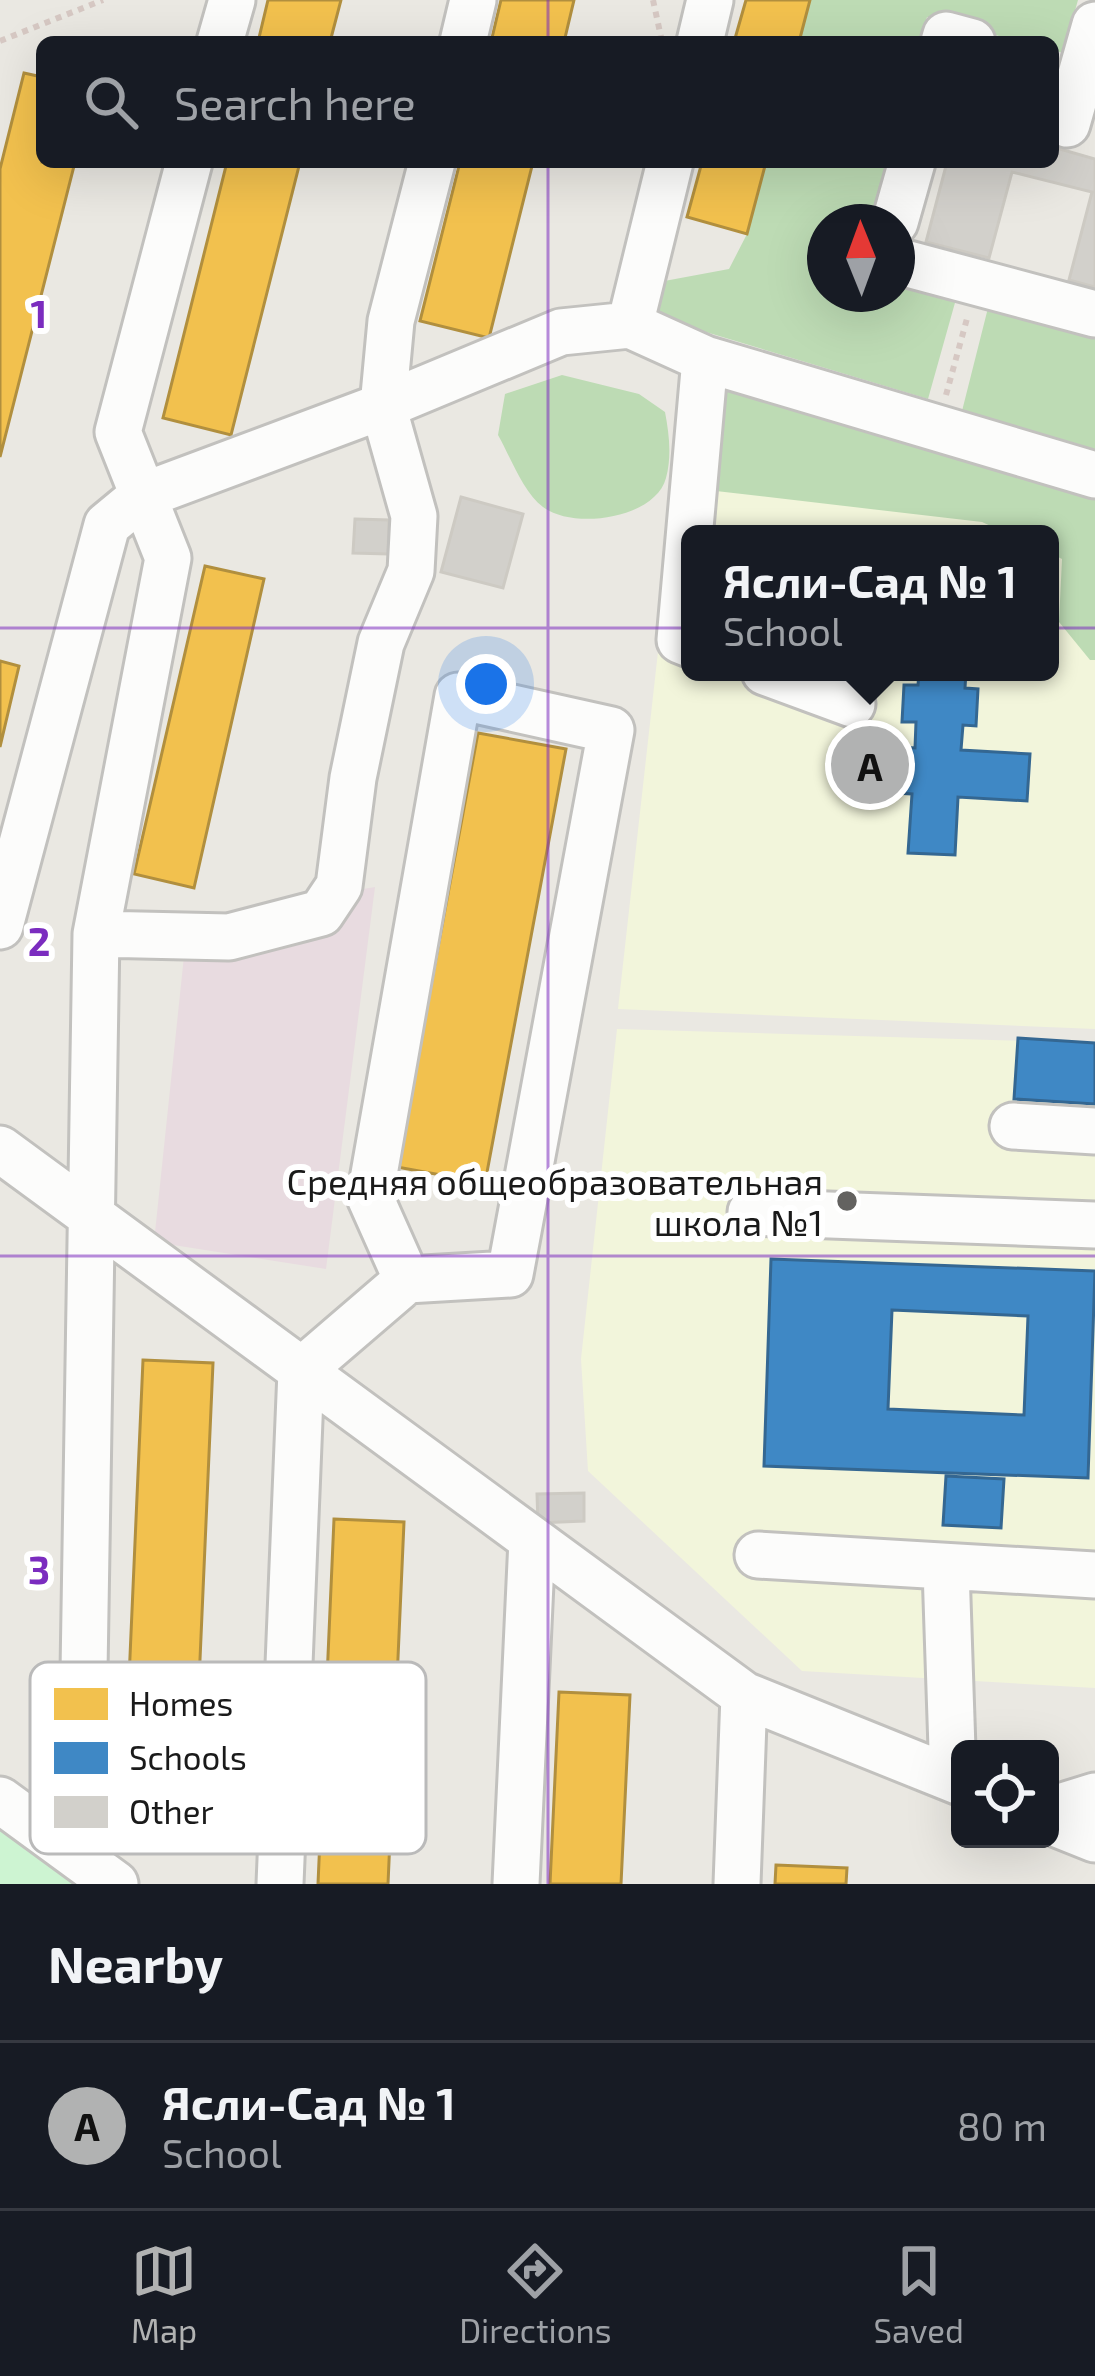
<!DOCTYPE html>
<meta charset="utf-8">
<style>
body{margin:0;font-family:"Exo 2",sans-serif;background:#242831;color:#f1f3f6}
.controls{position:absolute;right:36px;bottom:36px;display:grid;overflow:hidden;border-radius:18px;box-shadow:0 12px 48px #0002}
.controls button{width:108px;height:108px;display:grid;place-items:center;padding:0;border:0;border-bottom:3px solid #363941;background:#171b24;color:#f1f3f6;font:60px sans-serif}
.compass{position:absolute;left:807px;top:204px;width:108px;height:108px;border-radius:50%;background:#171b24;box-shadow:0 12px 48px #0002;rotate:359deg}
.you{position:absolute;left:486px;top:684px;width:42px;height:42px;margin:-30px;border:9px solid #fff;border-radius:50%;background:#1a73e8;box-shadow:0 0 0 18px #1a73e833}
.badge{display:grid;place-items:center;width:78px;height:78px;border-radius:50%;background:#b1b2b2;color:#111;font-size:39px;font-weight:700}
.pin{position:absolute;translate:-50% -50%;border:6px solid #fff;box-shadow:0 3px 12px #0006}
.popup{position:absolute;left:681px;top:525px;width:378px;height:156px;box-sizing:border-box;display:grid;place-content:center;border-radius:18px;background:#171b24;filter:drop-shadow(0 3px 9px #0005);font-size:39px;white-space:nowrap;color:#9ea1a6}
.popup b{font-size:45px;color:#f1f3f6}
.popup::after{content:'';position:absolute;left:50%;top:100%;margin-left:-24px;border:24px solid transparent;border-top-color:#171b24}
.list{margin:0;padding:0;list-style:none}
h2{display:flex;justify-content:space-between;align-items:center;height:156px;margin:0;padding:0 48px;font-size:51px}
h2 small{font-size:39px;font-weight:400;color:#9ea1a6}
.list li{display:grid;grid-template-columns:78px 1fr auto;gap:36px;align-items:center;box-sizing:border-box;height:168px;padding:0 48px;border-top:3px solid #363941}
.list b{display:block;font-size:45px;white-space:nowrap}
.list p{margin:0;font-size:39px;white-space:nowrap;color:#9ea1a6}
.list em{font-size:39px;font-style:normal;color:#9ea1a6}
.icon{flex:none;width:66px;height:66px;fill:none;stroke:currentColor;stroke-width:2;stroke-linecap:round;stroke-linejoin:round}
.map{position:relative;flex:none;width:1095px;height:1884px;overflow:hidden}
.search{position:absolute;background:#171b24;box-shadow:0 12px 48px #0002;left:36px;right:36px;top:36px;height:132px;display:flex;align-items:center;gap:30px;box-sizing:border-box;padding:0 42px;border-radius:18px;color:#9ea1a6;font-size:45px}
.sheet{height:324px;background:#171b24}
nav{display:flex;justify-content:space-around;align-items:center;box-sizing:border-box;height:168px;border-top:3px solid #363941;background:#171b24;font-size:33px;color:#9ea1a6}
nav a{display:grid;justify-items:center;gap:6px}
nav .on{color:#b1b2b2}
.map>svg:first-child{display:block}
.industrial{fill:#e8dbe0}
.education{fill:#f2f5db;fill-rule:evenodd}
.forest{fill:#bddbb4}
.park{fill:#cdf4d2}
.homes{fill:#f2c14e;stroke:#b18f3e;stroke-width:3}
.schools{fill:#3f88c5;stroke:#346792;stroke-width:3;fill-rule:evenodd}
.building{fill:#d2d0cb;stroke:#cdcac3;stroke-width:3}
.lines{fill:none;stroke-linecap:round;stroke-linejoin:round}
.minor-casing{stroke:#c2c1be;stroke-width:51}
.path{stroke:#d6c8c3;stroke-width:6;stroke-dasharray:6 6;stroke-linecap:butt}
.minor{stroke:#fcfcfb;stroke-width:45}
.grid{fill:none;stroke:#7b2cbf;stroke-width:3;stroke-opacity:0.55}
.poi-dot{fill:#636260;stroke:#fff;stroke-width:4.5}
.labels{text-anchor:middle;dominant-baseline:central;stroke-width:12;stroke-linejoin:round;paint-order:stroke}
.poi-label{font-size:36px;fill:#1a1a1a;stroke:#fff;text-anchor:end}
.key{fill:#fff;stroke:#bababa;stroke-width:3}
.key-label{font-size:33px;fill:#1a1a1a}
.grid-label{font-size:39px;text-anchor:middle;font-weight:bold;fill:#7b2cbf;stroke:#fff;stroke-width:12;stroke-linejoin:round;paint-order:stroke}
</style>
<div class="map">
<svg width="1095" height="1884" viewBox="0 0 1095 1884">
<rect width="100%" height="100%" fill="#eae8e2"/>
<path class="industrial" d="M375,887L326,1269L154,1242L188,918Z"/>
<path class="education" d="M679,464L1046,508L1095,523V1029L618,1009ZM690,534H1050V672H690Z
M617,1029L1095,1043V1688L802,1671L588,1471L581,1359Z"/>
<path class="forest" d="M810,0H1078L1063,53L1053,50V42H1022L927,17L920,42H799Z
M766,162H888L872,222H825V294H897V275L958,292L928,399L656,317L659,282L729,269L747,234Z
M990,300L1095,325V455L962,411Z
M727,372L1095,497V660H1090L1059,622L1062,559L1050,553V534H1008L982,522L716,491Z
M562,375L639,394L665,412C669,433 672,456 666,478C655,519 573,530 543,507C523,492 510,456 498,435L505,394Z"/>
<path class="park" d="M0,1812L96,1884H0Z"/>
<path class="homes" d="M268,0H341L330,42H258Z
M501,0H574L564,42H491Z
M746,0H810L799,42H734Z
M24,73L42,77V162H75L0,457V169Z
M227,162H300L231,435L163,418Z
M460,162H533L489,338L420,321Z
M702,162H766L747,234L687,217Z
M205,566L264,579L194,888L134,874Z
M0,661L19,666L0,747Z
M478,733L566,749L485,1183L397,1167Z
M143,1360L213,1363L193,1819L123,1816Z
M334,1519L404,1522L388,1884H318Z
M559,1692L630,1695L621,1884H550Z
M776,1865L847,1868L846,1884H775Z"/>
<path class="schools" d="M919,672H966L965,688L978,689L976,726L963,725L961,750L1030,754L1027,801L958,797L955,855L908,853L912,794L841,790L844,743L915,748L916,722H902L904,685H918Z
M1018,1038L1095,1043V1104L1014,1099Z
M771,1259L1095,1271L1088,1478L764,1466ZM892,1310L1028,1316L1024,1415L888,1409Z
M946,1476L1004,1479L1001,1528L943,1525Z"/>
<path class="building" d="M1053,147L1095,159V287L1069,280L1092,192L1012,172L989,258L926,242L947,162H1053Z
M461,497L523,514L503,588L441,572Z
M355,519L389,520L388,554L353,553Z
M584,1493V1521L538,1523L537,1494Z"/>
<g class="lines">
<g class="minor-casing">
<path id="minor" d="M220,42L232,0
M463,42L473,0
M700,42L710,0
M944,42L946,35L972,42
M1067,124L1095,25
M895,222L912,162
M897,261L1095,314
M630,325L670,162
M690,644L680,640L705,359
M765,672L852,704
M0,926L107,525L142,496L383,406L561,332L630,325L705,359L1095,475
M96,934L229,937L321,913L339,886L353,778L381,643L411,571L414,516L383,406L391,321L432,162
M1013,1126L1095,1131
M0,1149L744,1695L960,1782
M751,1212L1095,1225
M758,1555L1095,1575
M946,1569L953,1779
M0,1800L115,1884
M1050,1810L1095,1796
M1050,1821L1095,1839
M81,1856L96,934L168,558L118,432L189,162
M280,1884L301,1371L407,1280L510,1274L611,730L458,696L370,1197L407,1280
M516,1884L532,1540
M737,1884L744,1695"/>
</g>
<path class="path" d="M653,0L661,37
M0,41L103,0
M946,395L968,315"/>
<use href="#minor" class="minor"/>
</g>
<path class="grid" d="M548,0V42M548,162V1884M0,628H1095M0,1256H1095"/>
<circle class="poi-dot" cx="847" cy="1201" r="12"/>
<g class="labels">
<g class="poi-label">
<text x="823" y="1180">Средняя общеобразовательная<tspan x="823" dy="41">школа №1</tspan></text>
</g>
</g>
<rect x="30" y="1662" width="396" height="192" rx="18" class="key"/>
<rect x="54" y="1688" width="54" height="32" fill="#f2c14e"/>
<rect x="54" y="1742" width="54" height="32" fill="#3f88c5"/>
<rect x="54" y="1796" width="54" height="32" fill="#d2d0cb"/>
<g class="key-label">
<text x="129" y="1716">Homes</text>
<text x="129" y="1770">Schools</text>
<text x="129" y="1824">Other</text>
</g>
<g class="grid-label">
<text x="39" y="328">1</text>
<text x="39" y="956">2</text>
<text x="39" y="1584">3</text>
</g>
</svg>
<div class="controls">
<button><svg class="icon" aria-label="locate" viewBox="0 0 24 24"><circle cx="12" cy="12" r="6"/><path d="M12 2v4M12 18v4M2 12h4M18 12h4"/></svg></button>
</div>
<svg class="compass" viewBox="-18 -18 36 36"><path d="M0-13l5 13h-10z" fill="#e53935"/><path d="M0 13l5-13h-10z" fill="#9ea1a6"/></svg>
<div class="you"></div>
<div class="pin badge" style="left:870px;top:765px">A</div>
<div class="popup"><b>Ясли-Сад № 1</b>School</div>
<div class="search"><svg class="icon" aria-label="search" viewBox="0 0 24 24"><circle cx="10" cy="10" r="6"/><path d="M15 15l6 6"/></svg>Search here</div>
</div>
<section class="sheet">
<h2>Nearby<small></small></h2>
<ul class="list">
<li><span class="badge">A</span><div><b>Ясли-Сад № 1</b><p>School</p></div><em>80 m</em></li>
</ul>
</section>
<nav>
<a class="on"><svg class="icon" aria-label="map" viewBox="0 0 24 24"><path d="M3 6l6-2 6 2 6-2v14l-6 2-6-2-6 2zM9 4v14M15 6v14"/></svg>Map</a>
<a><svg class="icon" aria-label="directions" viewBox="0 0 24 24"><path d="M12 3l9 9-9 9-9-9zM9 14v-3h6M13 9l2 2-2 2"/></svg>Directions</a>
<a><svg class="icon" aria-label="saved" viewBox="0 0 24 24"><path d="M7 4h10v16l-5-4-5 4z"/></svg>Saved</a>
</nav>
